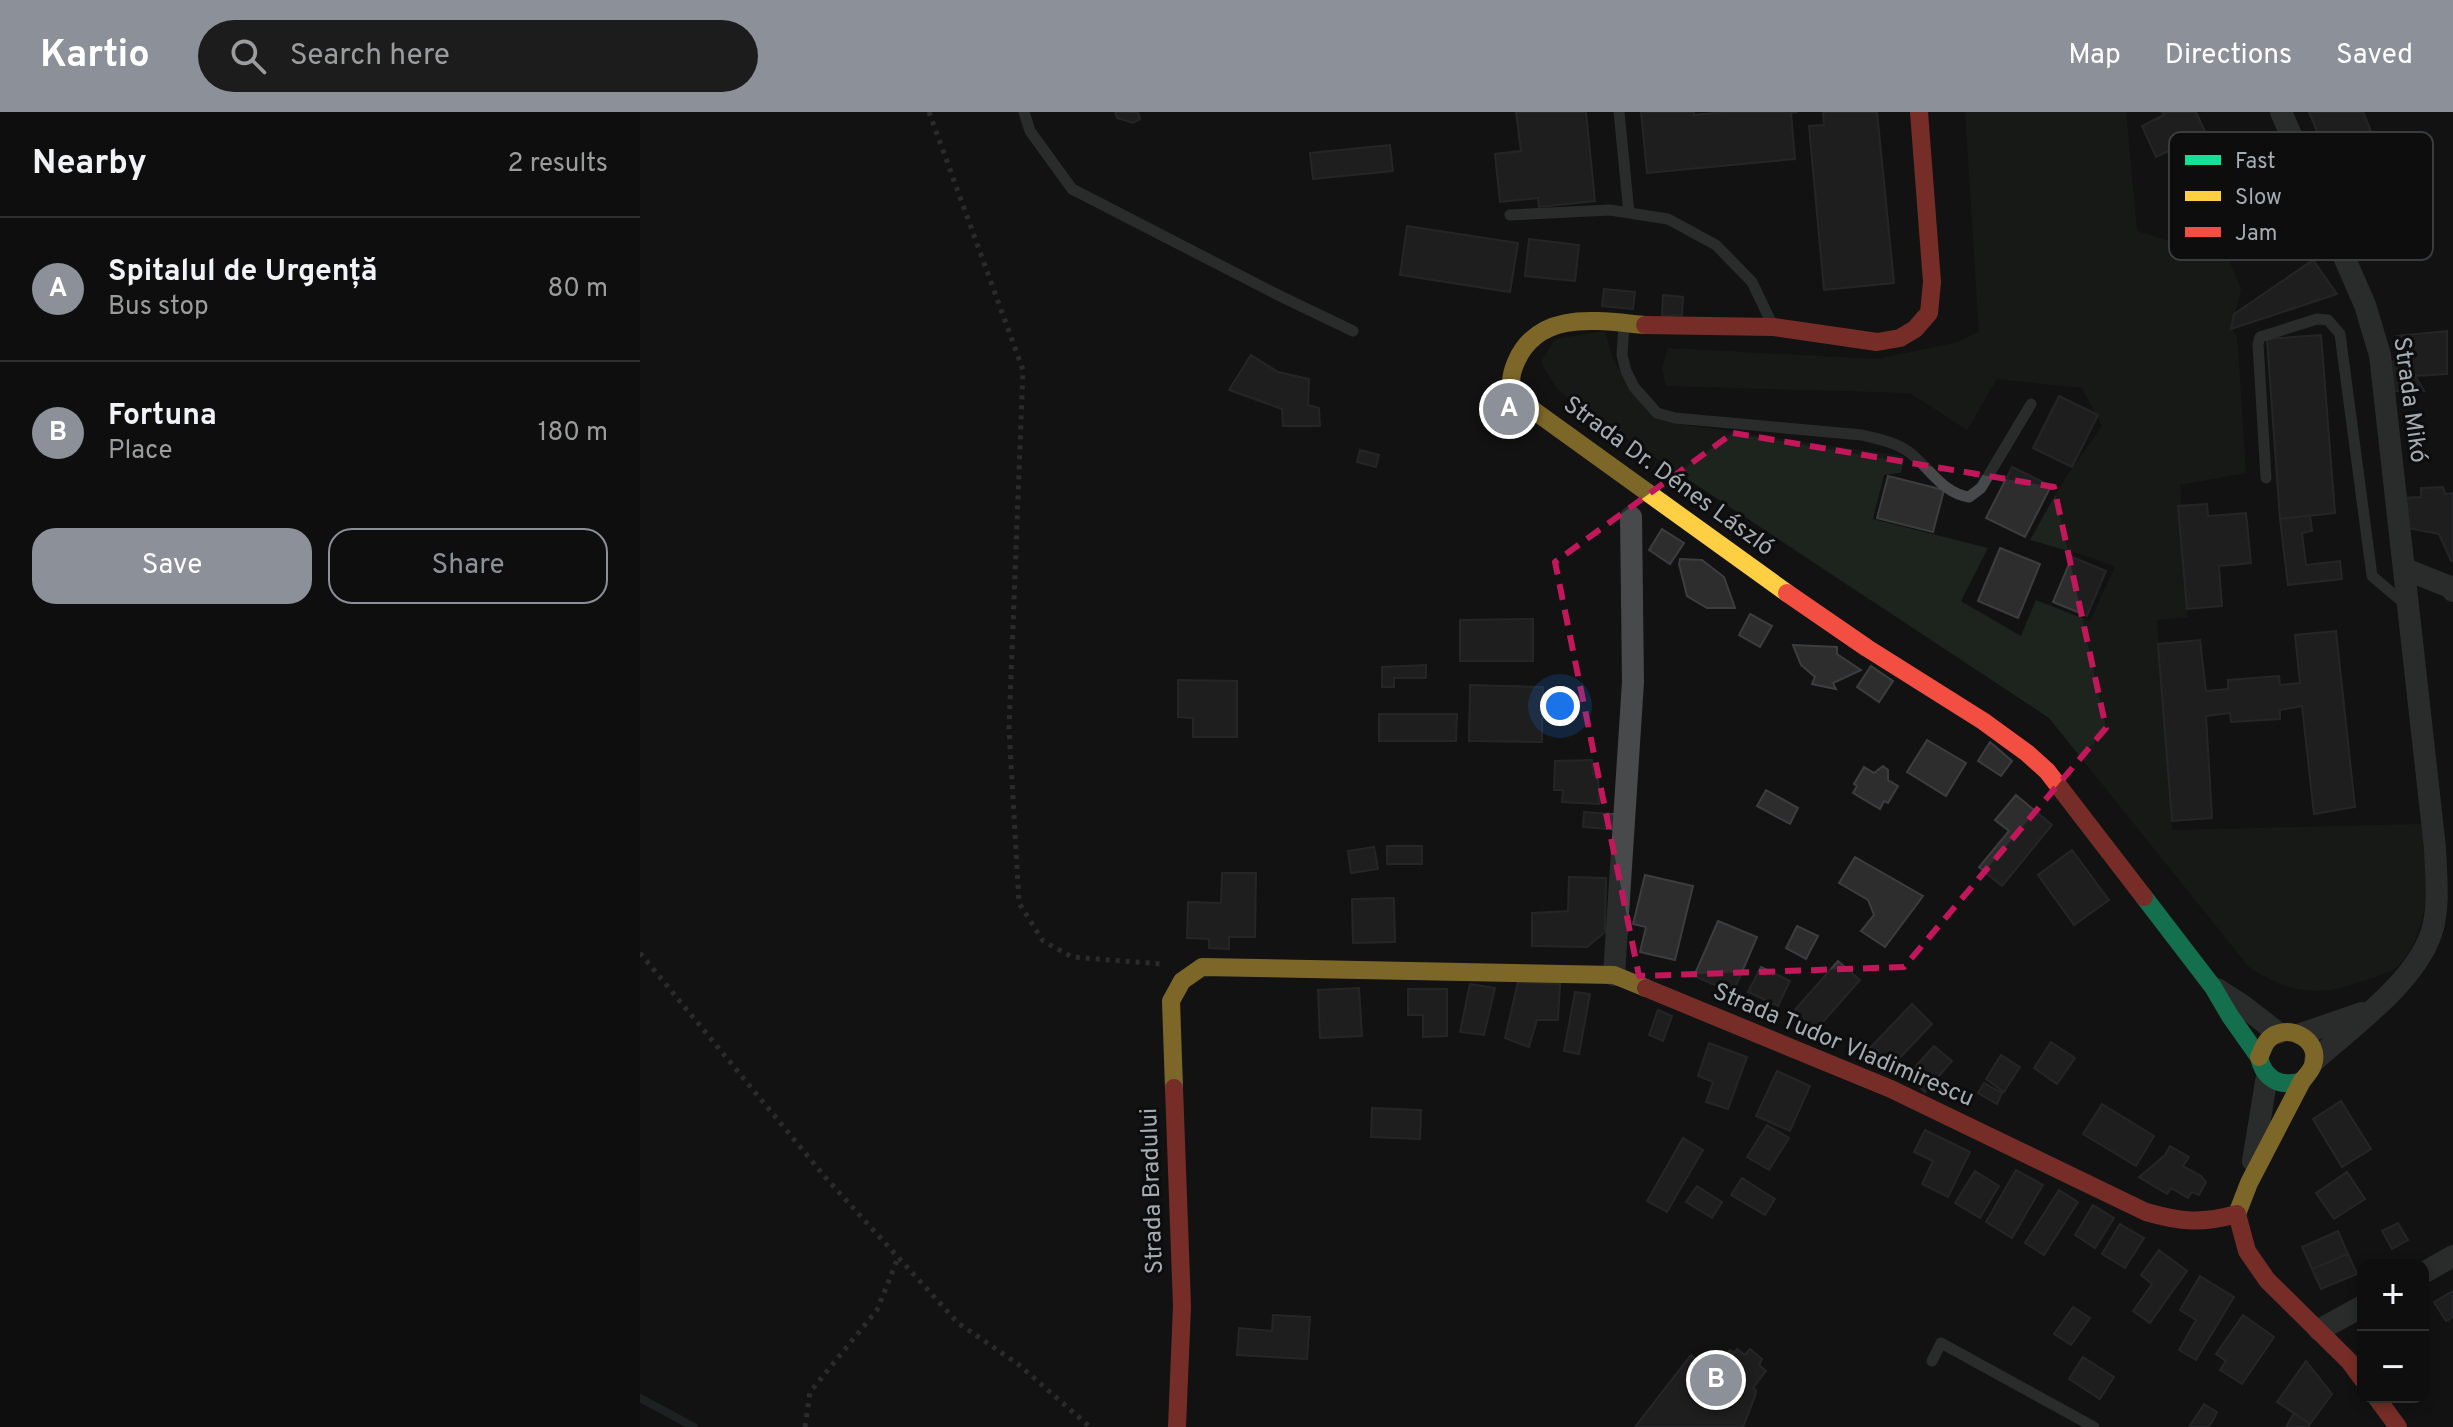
<!DOCTYPE html>
<meta charset="utf-8">
<style>
body{margin:0;font-family:Overpass,sans-serif;background:#1c1c1c;color:#f1f3f6}
.controls{position:absolute;right:24px;bottom:24px;display:grid;overflow:hidden;border-radius:16px;box-shadow:0 4px 12px #0003}
.controls button{width:72px;height:72px;display:grid;place-items:center;padding:0;border:0;border-bottom:2px solid #2e2e2e;background:#0e0e0e;color:#f1f3f6;font:40px sans-serif}
.you{position:absolute;left:920px;top:594px;width:28px;height:28px;margin:-20px;border:6px solid #fff;border-radius:50%;background:#1a73e8;box-shadow:0 0 0 12px #1a73e833}
.badge{display:grid;place-items:center;width:52px;height:52px;border-radius:50%;background:#8c9099;color:#fff;font-size:26px;font-weight:700}
.pin{position:absolute;translate:-50% -50%;border:4px solid #fff;box-shadow:0 2px 8px #0006}
.list{margin:0;padding:0;list-style:none}
h2{display:flex;justify-content:space-between;align-items:center;height:104px;margin:0;padding:0 32px;font-size:34px}
h2 small{font-size:26px;font-weight:400;color:#9b9c9e}
.list li{display:grid;grid-template-columns:52px 1fr auto;gap:24px;align-items:center;box-sizing:border-box;height:144px;padding:0 32px;border-top:2px solid #2e2e2e}
.list b{display:block;font-size:30px;white-space:nowrap}
.list p{margin:0;font-size:26px;white-space:nowrap;color:#9b9c9e}
.list em{font-size:26px;font-style:normal;color:#9b9c9e}
.actions{display:flex;gap:16px;padding:24px 32px}
.actions a{flex:1;padding:18px 0;border:2px solid #8c9099;border-radius:24px;text-align:center;font-size:28px;color:#8c9099}
.actions .main{background:#8c9099;color:#fff}
.icon{flex:none;width:44px;height:44px;fill:none;stroke:currentColor;stroke-width:2;stroke-linecap:round;stroke-linejoin:round}
.map{position:relative;flex:none;width:1813px;height:1315px;overflow:hidden}
header{display:flex;align-items:center;gap:48px;box-sizing:border-box;height:112px;padding:0 40px;background:#8c9099;color:#fff}
header strong{font-size:38px}
nav{display:flex;gap:44px;margin-inline-start:auto;font-size:28px}
.search{width:560px;height:72px;background:#1c1c1c;display:flex;align-items:center;gap:20px;box-sizing:border-box;padding:0 28px;border-radius:44px;color:#9b9c9e;font-size:30px}
main{display:flex}
aside{flex:1;background:#0e0e0e}
.map>svg:first-child{display:block}
.green{fill:#1d231d}
.lines{fill:none;stroke-linecap:round;stroke-linejoin:round}
.stream{stroke:#293437;stroke-width:8}
.building{fill:#2d2d2e;stroke:#3b3d3f;stroke-width:2}
.path{stroke:#484a4d;stroke-width:5;stroke-dasharray:4 6;stroke-linecap:butt}
.lane{stroke:#47494b;stroke-width:11}
.street{stroke:#47494b;stroke-width:22}
.fast{stroke:#16e098;stroke-width:18}
.slow{stroke:#ffcf43;stroke-width:18}
.jam{stroke:#f24e42;stroke-width:18}
.marked{fill:none;stroke:#c2185b;stroke-width:6;stroke-dasharray:16 10;stroke-linejoin:round}
.labels{text-anchor:middle;dominant-baseline:central;stroke-width:6;stroke-linejoin:round;paint-order:stroke}
.street-label{font-size:24px;fill:#a3acb3;stroke:#0d0d0e}
.key{fill:#0d0d0e;stroke:#3a3d40;stroke-width:2}
.key-label{font-size:22px;fill:#a3acb3}
</style>
<header>
<strong>Kartio</strong>
<div class="search"><svg class="icon" aria-label="search" viewBox="0 0 24 24"><circle cx="10" cy="10" r="6"/><path d="M15 15l6 6"/></svg>Search here</div>
<nav><a>Map</a><a>Directions</a><a>Saved</a></nav>
</header>
<main>
<aside>
<h2>Nearby<small>2 results</small></h2>
<ul class="list">
<li><span class="badge">A</span><div><b>Spitalul de Urgență</b><p>Bus stop</p></div><em>80 m</em></li>
<li><span class="badge">B</span><div><b>Fortuna</b><p>Place</p></div><em>180 m</em></li>
</ul>
<div class="actions"><a class="main">Save</a><a>Share</a></div>
</aside>
<div class="map">
<svg width="1813" height="1315" viewBox="0 0 1813 1315">
<rect width="100%" height="100%" fill="#121213"/>
<path class="green" d="M1325,0H1486L1497,119L1589,148L1601,177L1591,217L1597,224L1606,361L1540,373L1547,505L1517,508L1532,718L1781,712C1783,728 1787,745 1788,761C1789,788 1778,841 1754,857C1743,864 1726,867 1714,872C1672,886 1645,878 1609,855L1409,606L943,298L917,277L901,250L915,227L965,219L972,245L985,269L1038,312L1264,344L1261,361L1244,363L1233,407L1348,436L1321,489L1381,524L1396,488L1450,509L1475,455L1453,446L1390,428L1420,374L1462,314L1442,276L1357,267L1327,318L1270,281L1026,274L1022,257L1028,236L1236,247L1315,231L1339,220Z"/>
<g class="lines">
<path class="stream" d="M0,1286L54,1315"/>
</g>
<path class="building" d="M475,0H498L500,7L493,11L477,6Z
M876,0H946L955,89L899,95L898,86L860,90L855,42L881,39Z
M1001,0H1054V3L1084,0H1158L1151,1L1155,47L1007,61Z
M1183,0H1237L1254,171L1184,178L1169,14L1184,13Z
M1522,0H1556L1566,22L1516,45L1502,14L1524,3Z
M1669,0H1723L1733,24L1687,44Z
M750,33L753,59L673,67L670,41Z
M767,114L878,131L870,180L760,163Z
M889,127L939,133L935,169L885,164Z
M1673,148L1697,182L1591,217L1594,202Z
M964,177L995,180L993,197L962,194Z
M1023,183L1043,185L1042,203L1022,204Z
M1807,219V262L1775,264L1784,279H1753L1750,250L1757,249V224Z
M1681,223L1695,401L1640,407L1627,227Z
M611,243L638,260L669,267L668,293L679,296L680,314H643L642,297L589,278Z
M1419,284L1458,303L1432,355L1393,336Z
M720,338L739,343L736,355L717,350Z
M1372,355L1411,374L1385,425L1346,406Z
M1248,364L1304,378L1293,420L1237,406Z
M1803,375L1805,382L1813,381V448L1811,449L1799,422L1768,416L1764,386L1781,385V376Z
M1567,392L1568,404L1606,401L1611,451L1579,454L1582,494L1547,497L1538,394Z
M1670,403L1672,419L1662,421L1666,453L1700,449L1702,467L1648,473L1640,407Z
M1022,417L1044,431L1030,452L1009,438Z
M1360,436L1400,452L1378,506L1338,489Z
M1432,445L1466,459L1447,504L1413,490Z
M1040,447L1062,448L1084,465L1095,496H1067L1047,484L1039,452Z
M1110,502L1132,514L1120,535L1099,523Z
M893,507V549H820V508Z
M1696,519L1715,695L1674,702L1662,594L1640,598V607L1591,610L1590,601L1566,604L1572,706L1532,709L1518,532L1560,528L1566,579L1588,577V568L1639,564L1640,573L1660,571L1655,523Z
M1153,533L1197,535V542L1221,558L1193,571L1196,577L1176,573L1172,572L1175,565L1161,553Z
M786,553V566H754V575H742V555Z
M1231,554L1253,569L1239,590L1217,575Z
M538,568L597,569V625H553V606L538,605Z
M830,573L903,575L902,630L829,629Z
M739,602H817L816,629H739Z
M1287,628L1326,651L1306,684L1267,660Z
M1350,630L1372,649L1361,664L1338,649Z
M952,648L953,662H958L959,692L922,690L923,678H914L915,649Z
M1243,654L1248,658V668L1258,674L1248,691L1244,689L1240,697L1213,681L1217,674L1214,672L1224,655L1234,661Z
M1126,678L1158,696L1150,712L1117,694Z
M1376,683L1412,713L1362,774L1339,755L1369,719L1355,708Z
M944,700L983,703L982,718L943,715Z
M747,734H782V752H747Z
M734,735L738,757L711,761L708,739Z
M1432,738L1469,788L1434,813L1398,763Z
M1215,745L1283,784L1245,835L1221,819L1234,803L1228,788L1199,771Z
M582,761H616L615,825H589V837L569,836V827L547,826L548,790L581,791Z
M1005,763L1053,774L1035,848L1000,840L1006,815L993,812Z
M929,765L966,766L965,820L947,835L892,834V801L928,799Z
M754,786L755,830L713,831L712,787Z
M1078,809L1117,825L1093,881L1054,864Z
M1157,814L1178,824L1166,847L1146,836Z
M1198,849L1220,868L1174,920L1153,900Z
M1121,855L1150,869L1138,894L1108,880Z
M878,870L920,872L918,908H897L889,935L865,926Z
M830,872L855,876L844,923L820,920Z
M719,876L722,924L680,926L678,878Z
M768,877H807V924L783,925V903H768Z
M935,880L950,882L939,942L924,939Z
M1272,892L1292,912L1251,955L1230,936Z
M1018,898L1032,904L1023,929L1009,923Z
M1411,930L1435,946L1417,972L1394,956Z
M1069,931L1107,945L1088,997L1066,990L1073,970L1058,964Z
M1294,934L1312,949L1285,980L1267,964Z
M1361,943L1380,955L1364,980L1346,967Z
M1137,959L1170,974L1150,1019L1116,1004Z
M1344,971L1362,981L1357,992L1338,981Z
M1701,989L1731,1037L1702,1055L1673,1007Z
M1462,992L1514,1024L1496,1054L1443,1022Z
M732,996L781,998L780,1027L731,1025Z
M1127,1013L1149,1026L1129,1058L1107,1045Z
M1285,1018L1330,1040L1308,1085L1282,1072L1293,1049L1274,1040Z
M1043,1026L1063,1038L1027,1100L1007,1089Z
M1530,1034L1549,1045L1543,1054L1561,1064L1566,1070L1559,1083L1552,1080L1548,1086L1531,1076L1527,1082L1499,1065L1525,1043Z
M1376,1058L1403,1073L1372,1126L1346,1110Z
M1335,1059L1359,1074L1340,1106L1315,1091Z
M1707,1060L1725,1087L1694,1107L1676,1081Z
M1102,1066L1135,1087L1125,1103L1091,1083Z
M1057,1074L1082,1090L1072,1106L1046,1090Z
M1419,1078L1438,1090L1404,1143L1385,1131Z
M1453,1093L1474,1106L1455,1136L1435,1123Z
M1758,1111L1768,1128L1752,1137L1742,1119Z
M1480,1112L1504,1126L1485,1156L1462,1142Z
M1698,1119L1708,1142L1672,1157L1662,1135Z
M1519,1138L1547,1159L1510,1211L1493,1199L1512,1172L1501,1163Z
M1708,1142L1717,1162L1681,1177L1672,1157Z
M1560,1164L1594,1185L1556,1248L1539,1238L1556,1208L1540,1198Z
M1813,1179V1205L1806,1209L1794,1190Z
M1433,1195L1450,1206L1431,1233L1414,1222Z
M633,1203L670,1205L667,1247L597,1243L599,1216L632,1219Z
M1603,1203L1634,1225L1602,1272L1580,1258L1586,1249L1576,1242Z
M1097,1237L1105,1243L1110,1237L1122,1247L1119,1253L1126,1259L1113,1276L1116,1278L1115,1284L1103,1315H995L1051,1243L1060,1250L1080,1251L1090,1238L1094,1241Z
M1443,1245L1474,1265L1460,1287L1429,1267Z
M1666,1249L1692,1282L1670,1312L1637,1290Z
M1564,1292L1577,1300L1572,1310L1568,1315H1549Z
M1654,1301L1670,1312L1668,1315H1646Z"/>
<g class="lines">
<path class="path" d="M289,0L383,258L369,616L379,791L403,829L432,845L521,852
M0,841L185,1065L318,1211L378,1252L450,1315
M165,1315L170,1280L237,1198L258,1146"/>
<path class="lane" d="M384,0L390,19L432,77L638,183L713,219
M979,0L989,101
M870,103L970,98L1028,107L1076,133L1112,170L1132,212
M1642,132L1611,44L1616,35L1651,21
M984,212L982,243L986,259L994,275L1017,301L1035,306L1222,323C1239,327 1255,330 1269,340C1290,356 1302,381 1329,385L1341,376L1391,292
M1626,366L1618,232L1620,225L1677,207L1688,208L1700,222L1732,464L1765,492
M1292,1249L1301,1231L1454,1315"/>
<path class="street" d="M1641,0L1725,193L1740,243L1795,736C1796,763 1800,796 1791,822C1774,871 1713,914 1675,948
M1765,457L1810,475L1813,479
M974,863L993,570L991,405
M1577,877L1602,893L1638,921
M1661,922L1722,901
M1613,1049L1627,964
M1783,1161L1813,1144
M1679,1218L1723,1194"/>
<path class="fast" d="M1504,785L1573,875L1590,904L1619,945C1624,967 1640,976 1662,969"/>
<path class="slow" d="M1005,213C959,209 899,197 876,250C868,269 870,274 882,290L1147,481
M534,976L531,889L542,869L562,855L974,863L1006,876
M1597,1102L1609,1071L1662,969C1666,964 1671,959 1673,953C1682,927 1646,909 1628,928C1624,932 1622,940 1619,945"/>
<path class="jam" d="M1005,213L1134,215L1237,230L1260,226L1275,217L1289,201L1292,170L1279,0
M1147,481L1227,536L1343,609L1387,641L1407,659L1504,785
M1006,876L1251,977L1506,1100C1541,1110 1561,1112 1597,1102
M534,976L542,1194L537,1315
M1597,1102L1607,1139L1627,1168L1709,1249L1723,1268
M1736,1285L1758,1315"/>
</g>
<path d="M0 0H1813V1315H0ZM1093,321L1414,375L1466,616L1264,855L999,864L915,450Z" fill="#121213" fill-opacity=".55" fill-rule="evenodd"/>
<path class="marked" d="M1093,321L1414,375L1466,616L1264,855L999,864L915,450Z"/>
<g class="labels">
<g class="street-label">
<text transform="translate(1769 288) rotate(82)">Strada Mikó</text>
<text transform="translate(1028 365) rotate(36)">Strada Dr. Dénes László</text>
<text transform="translate(1203 934) rotate(23)">Strada Tudor Vladimirescu</text>
<text transform="translate(513 1079) rotate(-92)">Strada Bradului</text>
</g>
</g>
<rect x="1529" y="20" width="264" height="128" rx="12" class="key"/>
<rect x="1545" y="43" width="36" height="10" fill="#16e098"/>
<rect x="1545" y="79" width="36" height="10" fill="#ffcf43"/>
<rect x="1545" y="115" width="36" height="10" fill="#f24e42"/>
<g class="key-label">
<text x="1595" y="56">Fast</text>
<text x="1595" y="92">Slow</text>
<text x="1595" y="128">Jam</text>
</g>
</svg>
<div class="controls">
<button>+</button>
<button>−</button>
</div>
<div class="you"></div>
<div class="pin badge" style="left:869px;top:297px">A</div>
<div class="pin badge" style="left:1076px;top:1268px">B</div>
</div>
</main>
